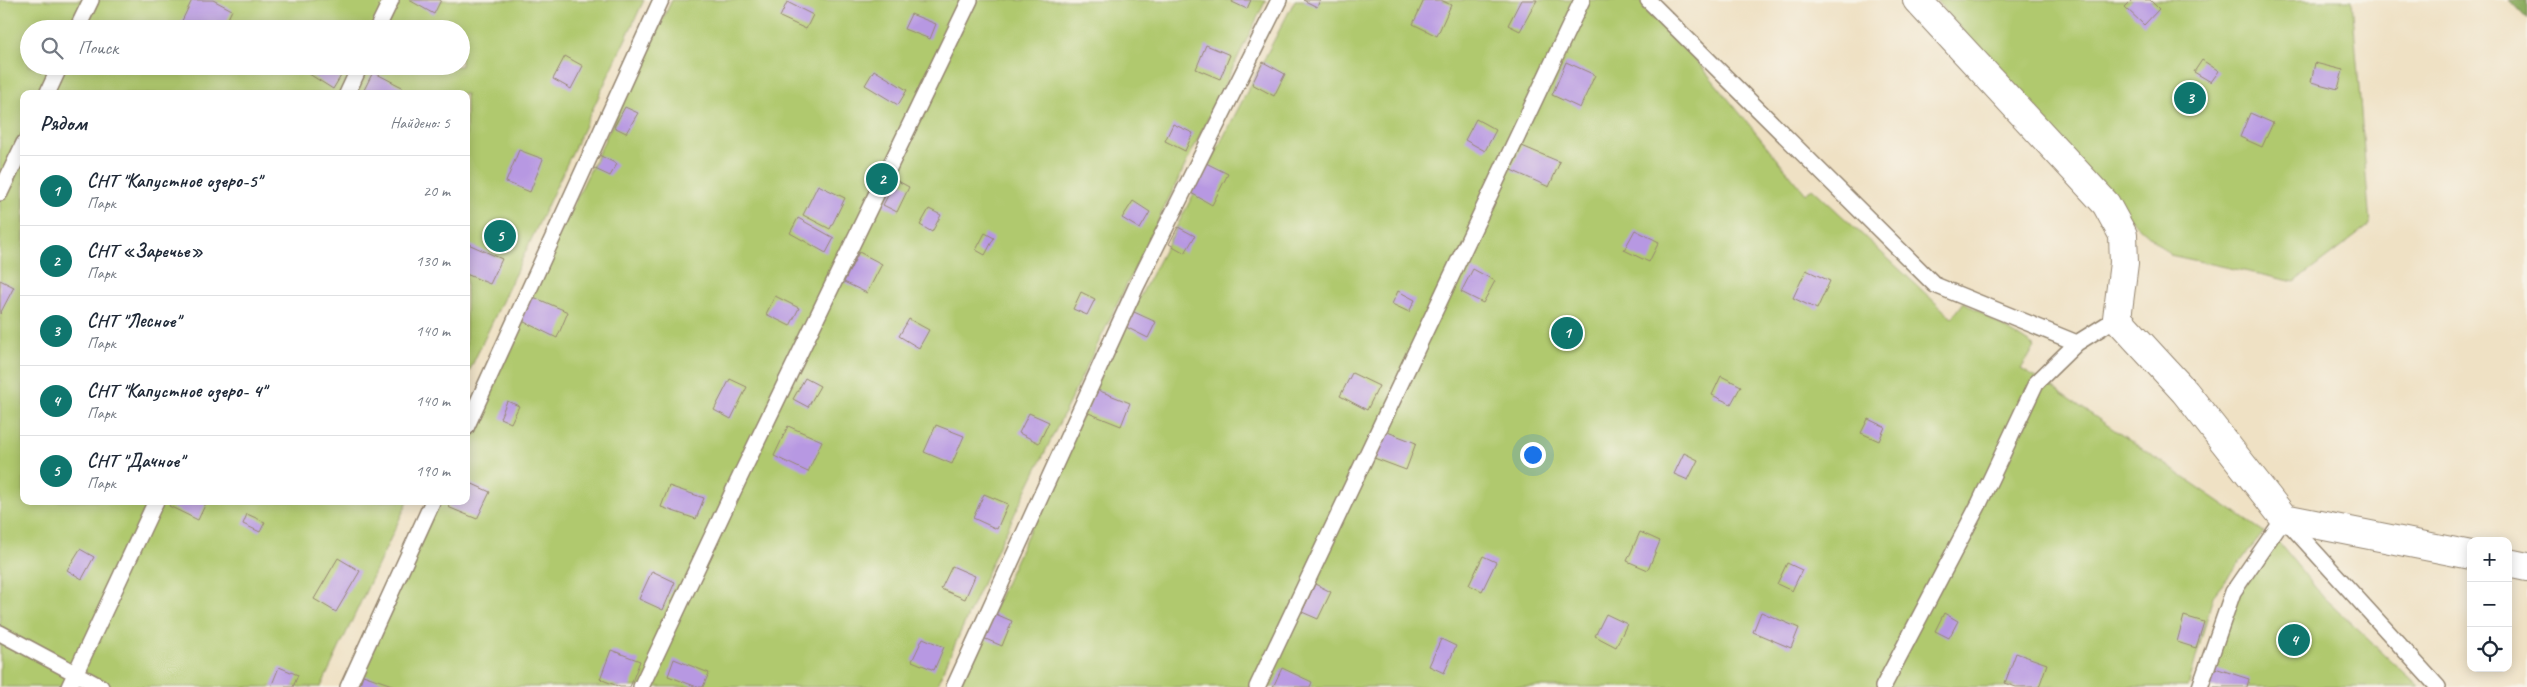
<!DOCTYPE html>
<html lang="ru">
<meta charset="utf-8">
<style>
body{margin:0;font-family:Caveat,sans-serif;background:#f2f2f3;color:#1f2937}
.controls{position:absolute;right:15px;bottom:15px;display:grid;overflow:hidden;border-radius:10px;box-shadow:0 2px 12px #0003}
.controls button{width:45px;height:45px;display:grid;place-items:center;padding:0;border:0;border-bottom:1px solid #e0e1e3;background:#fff;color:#1f2937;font:25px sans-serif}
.you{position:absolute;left:1532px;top:454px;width:18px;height:18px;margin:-12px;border:4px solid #fff;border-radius:50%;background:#1a73e8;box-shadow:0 0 0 8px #1a73e833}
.badge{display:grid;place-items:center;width:32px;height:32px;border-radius:50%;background:#0f766e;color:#fff;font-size:16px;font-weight:700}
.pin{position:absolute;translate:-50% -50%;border:2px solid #fff;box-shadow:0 1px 5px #0006}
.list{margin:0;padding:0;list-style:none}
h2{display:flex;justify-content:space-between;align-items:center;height:65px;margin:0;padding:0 20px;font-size:21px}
h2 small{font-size:16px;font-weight:400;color:#747a83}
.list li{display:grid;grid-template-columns:32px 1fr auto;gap:15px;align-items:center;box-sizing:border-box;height:70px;padding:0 20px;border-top:1px solid #e0e1e3}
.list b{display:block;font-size:19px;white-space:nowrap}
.list p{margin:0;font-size:16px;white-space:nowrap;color:#747a83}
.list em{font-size:16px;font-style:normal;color:#747a83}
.icon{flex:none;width:28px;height:28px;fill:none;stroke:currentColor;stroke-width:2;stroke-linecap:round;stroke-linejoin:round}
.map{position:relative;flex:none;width:2527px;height:687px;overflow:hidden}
.search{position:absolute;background:#fff;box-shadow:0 2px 12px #0003;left:20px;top:20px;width:450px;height:55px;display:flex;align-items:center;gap:12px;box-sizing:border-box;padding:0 18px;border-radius:28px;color:#747a83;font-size:19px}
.panel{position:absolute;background:#fff;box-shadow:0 2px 12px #0003;left:20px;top:90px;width:450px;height:415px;border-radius:10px}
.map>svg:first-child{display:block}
.green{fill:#b0c96e;stroke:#767a46;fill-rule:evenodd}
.forest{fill:#8cad61;stroke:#646c40}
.building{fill:#b798e2}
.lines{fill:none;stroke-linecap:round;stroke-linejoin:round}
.lane-casing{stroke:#958671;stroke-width:18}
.street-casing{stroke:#958671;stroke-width:30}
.lane{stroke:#fff;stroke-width:15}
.street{stroke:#fff;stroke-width:28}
</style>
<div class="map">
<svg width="2527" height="687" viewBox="0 0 2527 687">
<rect width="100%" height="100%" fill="#f7f3e8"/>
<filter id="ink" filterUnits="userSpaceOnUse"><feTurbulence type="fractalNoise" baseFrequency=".02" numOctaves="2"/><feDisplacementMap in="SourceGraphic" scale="10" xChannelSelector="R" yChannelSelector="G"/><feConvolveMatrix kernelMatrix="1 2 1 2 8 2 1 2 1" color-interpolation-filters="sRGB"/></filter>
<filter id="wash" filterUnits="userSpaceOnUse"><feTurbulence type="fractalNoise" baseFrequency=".0096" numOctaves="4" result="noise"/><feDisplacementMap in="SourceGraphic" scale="20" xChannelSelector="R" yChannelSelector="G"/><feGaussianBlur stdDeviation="1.12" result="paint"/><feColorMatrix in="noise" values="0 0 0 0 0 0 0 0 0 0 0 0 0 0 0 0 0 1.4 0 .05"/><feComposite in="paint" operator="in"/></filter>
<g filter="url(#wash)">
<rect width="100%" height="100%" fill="#efe1c4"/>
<path class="green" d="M0,0H644L466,378V94H24V501H408L321,687H0ZM29,29H461V66H29Z
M672,0H1266L999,546L936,687H347L433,501H466V428Z
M1295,0H1647L1806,194L1812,188L1952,318L1964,302L2035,347L2021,369L2050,386L2264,532L2213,596L2188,687H958L1111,352Z
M1936,0H2352L2370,225L2295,282L2170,255L2105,196Z
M2278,542L2324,598L2419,687H2207L2229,606Z"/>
<path class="forest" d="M2509,0H2527V19Z"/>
<g id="blocks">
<path class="building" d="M192,0H213L232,10L223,29H178Z
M409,0H441L434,14Z
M1233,0H1251L1247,9L1232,2Z
M1303,0H1320L1317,7Z
M1424,0H1441L1451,5L1437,36L1413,24Z
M1521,0H1537L1520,31L1508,25Z
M2132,0H2150L2159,9L2144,25L2125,7Z
M787,2L813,15L806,29L780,17Z
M911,14L936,24L930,39L904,29Z
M1206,45L1230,55L1220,79L1196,69Z
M565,56L583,66L571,89L553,79Z
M2202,60L2219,71L2211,82L2194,72Z
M1263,62L1285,74L1274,96L1252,84Z
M1566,62L1595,75L1580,108L1552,95Z
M2315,63L2343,70L2338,89L2311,82Z
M309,66H347L333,89L306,72Z
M874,70L907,90L898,105L865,85Z
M373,72L402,87L399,94H362Z
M625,107L638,113L626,133L614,127Z
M2250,113L2273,123L2262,147L2240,137Z
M1476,119L1496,130L1485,151L1465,140Z
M1173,124L1193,133L1185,151L1165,141Z
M1522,146L1560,162L1549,187L1511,170Z
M519,150L543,159L530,192L506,182Z
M599,155L617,164L610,176L593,168Z
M1206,163L1228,174L1212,205L1191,193Z
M896,180L909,187L897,212L883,205Z
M818,185L845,198L830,229L803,215Z
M1133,201L1150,212L1140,229L1122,218Z
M929,209L941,215L932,232L920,225Z
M798,218L834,238L826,253L790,233Z
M1178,227L1195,236L1185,253L1169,244Z
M1635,230L1659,242L1649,262L1624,250Z
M985,233L994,238L985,255L976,250Z
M466,243L502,259L490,284L466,274Z
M859,252L882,264L867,293L844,282Z
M1473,269L1495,281L1483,303L1461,292Z
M1806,270L1830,281L1817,309L1793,298Z
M0,280L14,287L0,314Z
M1398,291L1415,300L1409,312L1392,304Z
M1081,292L1095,299L1087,315L1073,309Z
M529,295L568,312L557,338L518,319Z
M775,296L799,308L790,326L766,314Z
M1134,312L1156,322L1148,338L1126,327Z
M909,319L929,330L919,348L899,336Z
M1352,373L1379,386L1367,410L1340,396Z
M1721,376L1741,386L1731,404L1712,395Z
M805,378L820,386L808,407L793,399Z
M730,379L747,387L731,419L714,410Z
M1095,389L1130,403L1121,426L1086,412Z
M507,401L519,406L511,423L500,418Z
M1029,413L1049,422L1039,443L1019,433Z
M1868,419L1885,427L1879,441L1861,433Z
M936,425L964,436L952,464L924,452Z
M788,426L822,441L808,472L774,456Z
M1385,431L1416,443L1406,470L1374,458Z
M1684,453L1698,460L1688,480L1674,474Z
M466,481L490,492L477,519L448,507L450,501H466Z
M669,486L704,498L696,519L661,507Z
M984,494L1008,504L997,529L973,518Z
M172,501H207L198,520L169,506Z
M247,514L265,522L260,532L243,524Z
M1640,532L1660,541L1648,570L1627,561Z
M80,549L94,557L82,579L67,570Z
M1483,556L1496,562L1482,591L1469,585Z
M338,558L360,571L336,612L314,599Z
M1787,563L1802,570L1792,591L1777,584Z
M952,566L975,576L965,599L941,589Z
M652,571L675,582L663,610L639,599Z
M1315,584L1331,592L1318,619L1302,612Z
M991,612L1012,621L1002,646L981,637Z
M1761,612L1799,628L1791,648L1753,632Z
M1944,613L1958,621L1949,638L1935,631Z
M1606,614L1627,624L1616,647L1595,636Z
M2184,616L2204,622L2196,648L2177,642Z
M923,638L944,647L934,670L912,661Z
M1441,639L1456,646L1444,673L1429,666Z
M611,650L640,661L630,687H620L600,679Z
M2016,653L2047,664L2039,687H2016L2005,683Z
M674,659L709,673L703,687H697L668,676Z
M279,667L298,675L293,687H271Z
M1282,668L1312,682L1310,687H1273Z
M2215,668L2249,679L2247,687H2209Z
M363,675L392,685V687H359Z"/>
</g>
</g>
<g filter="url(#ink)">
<use href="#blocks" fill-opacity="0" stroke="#958671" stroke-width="1"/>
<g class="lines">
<g class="lane-casing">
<path id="lane" d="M1648,0L1935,285L2077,343
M77,29L91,0
M377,29L391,0
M47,94L60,66
M347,94L360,66
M0,193L24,143
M466,428L661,0
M0,633L101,687
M69,687L156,501
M348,687L433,501
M641,687L738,481L970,0
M954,687L1136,287L1279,0
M1257,687L1582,0
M1883,687L1979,504L2036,383L2077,343L2117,318
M2200,687L2233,592L2284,518L2438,687"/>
</g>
<g class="street-casing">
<path id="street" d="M1917,0L2106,204L2123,235L2124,263L2117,318L2185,392L2284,518L2471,555
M2508,563L2527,567"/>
</g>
<use href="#lane" class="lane"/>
<use href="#street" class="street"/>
</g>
</g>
</svg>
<div class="controls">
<button>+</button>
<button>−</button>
<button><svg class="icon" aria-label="locate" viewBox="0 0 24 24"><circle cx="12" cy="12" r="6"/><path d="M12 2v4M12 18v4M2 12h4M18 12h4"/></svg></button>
</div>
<div class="you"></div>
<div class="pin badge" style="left:1567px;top:333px">1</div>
<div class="pin badge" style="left:882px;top:179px">2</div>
<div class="pin badge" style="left:2190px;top:98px">3</div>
<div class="pin badge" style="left:2294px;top:640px">4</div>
<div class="pin badge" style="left:500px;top:236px">5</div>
<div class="search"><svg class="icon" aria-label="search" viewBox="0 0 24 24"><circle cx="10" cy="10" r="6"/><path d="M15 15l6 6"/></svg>Поиск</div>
<section class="panel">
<h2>Рядом<small>Найдено: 5</small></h2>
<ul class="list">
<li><span class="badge">1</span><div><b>СНТ &quot;Капустное озеро-5&quot;</b><p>Парк</p></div><em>20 m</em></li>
<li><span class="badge">2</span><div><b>СНТ «Заречье»</b><p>Парк</p></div><em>130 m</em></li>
<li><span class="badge">3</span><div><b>СНТ &quot;Лесное&quot;</b><p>Парк</p></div><em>140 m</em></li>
<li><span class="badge">4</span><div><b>СНТ &quot;Капустное озеро- 4&quot;</b><p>Парк</p></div><em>140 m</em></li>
<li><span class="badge">5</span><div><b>СНТ &quot;Дачное&quot;</b><p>Парк</p></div><em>190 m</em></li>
</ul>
</section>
</div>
